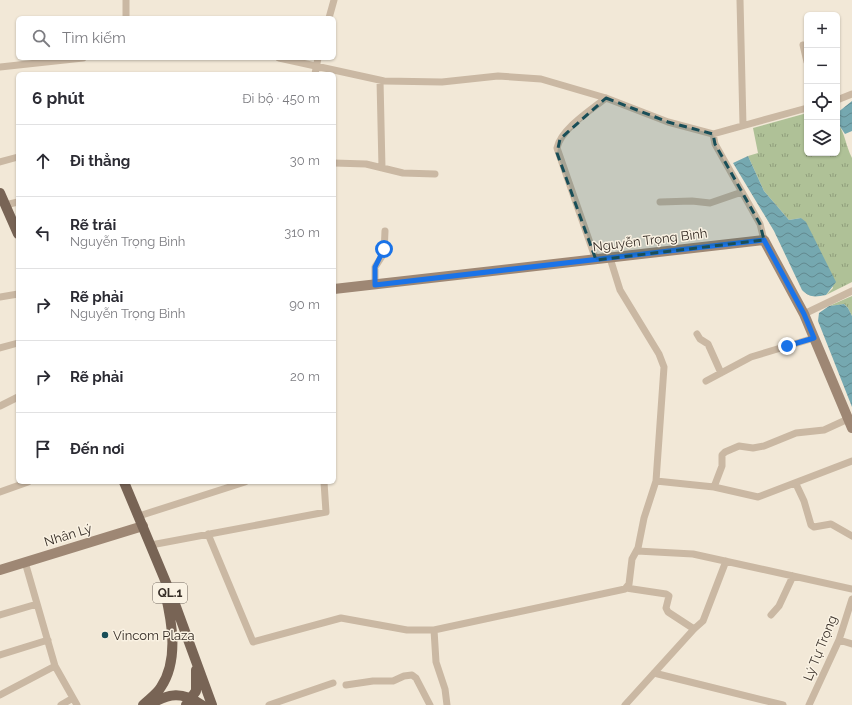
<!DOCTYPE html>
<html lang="vi">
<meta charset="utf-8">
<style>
body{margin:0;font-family:Raleway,sans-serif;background:#f7f7f7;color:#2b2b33}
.controls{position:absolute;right:12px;top:12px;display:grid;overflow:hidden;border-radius:6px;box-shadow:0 1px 3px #0004}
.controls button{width:36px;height:36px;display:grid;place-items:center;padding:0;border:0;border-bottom:1px solid #e1e1e2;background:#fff;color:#2b2b33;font:20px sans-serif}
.stop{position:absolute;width:12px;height:12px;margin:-9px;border:3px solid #1a73e8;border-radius:50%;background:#fff}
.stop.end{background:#1a73e8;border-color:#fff;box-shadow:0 1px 4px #0008}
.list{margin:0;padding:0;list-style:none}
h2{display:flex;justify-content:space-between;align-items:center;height:52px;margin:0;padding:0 16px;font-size:17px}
h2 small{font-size:13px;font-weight:400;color:#7c7c81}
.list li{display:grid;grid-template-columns:26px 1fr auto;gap:12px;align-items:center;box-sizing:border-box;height:72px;padding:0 16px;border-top:1px solid #e1e1e2}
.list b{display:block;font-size:15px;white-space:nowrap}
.list p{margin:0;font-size:13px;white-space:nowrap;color:#7c7c81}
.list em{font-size:13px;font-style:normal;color:#7c7c81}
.icon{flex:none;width:22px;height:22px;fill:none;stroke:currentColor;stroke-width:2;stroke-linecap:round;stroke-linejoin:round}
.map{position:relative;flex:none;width:852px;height:705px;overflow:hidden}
.search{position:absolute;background:#fff;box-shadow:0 1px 3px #0004;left:16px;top:16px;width:320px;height:44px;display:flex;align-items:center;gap:10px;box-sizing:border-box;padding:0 14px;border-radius:6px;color:#7c7c81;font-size:15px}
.panel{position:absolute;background:#fff;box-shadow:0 1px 3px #0004;left:16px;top:72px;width:320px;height:412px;border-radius:6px}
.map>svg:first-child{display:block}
.grass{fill:url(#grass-tufts)}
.water{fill:url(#water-waves)}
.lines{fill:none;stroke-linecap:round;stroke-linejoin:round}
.street{stroke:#cab8a3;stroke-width:7}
.secondary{stroke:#9e8774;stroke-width:10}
.primary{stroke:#786455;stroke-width:10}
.route{stroke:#1a73e8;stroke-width:5}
.marked{fill:#194e58;fill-opacity:0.2;stroke:#194e58;stroke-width:3;stroke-dasharray:8 5;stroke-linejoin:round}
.poi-dot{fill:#194e58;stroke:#faf2e3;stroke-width:1.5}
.labels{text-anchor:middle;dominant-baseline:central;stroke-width:3;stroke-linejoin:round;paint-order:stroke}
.shield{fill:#faf2e3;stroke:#70675e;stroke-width:1}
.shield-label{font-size:12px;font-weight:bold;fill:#352c25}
.street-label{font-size:13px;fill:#352c25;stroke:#faf2e3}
.poi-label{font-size:13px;fill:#352c25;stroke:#faf2e3;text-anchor:start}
</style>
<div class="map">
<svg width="852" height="705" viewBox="0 0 852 705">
<defs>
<pattern id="grass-tufts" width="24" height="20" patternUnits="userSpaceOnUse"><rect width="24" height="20" fill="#afc197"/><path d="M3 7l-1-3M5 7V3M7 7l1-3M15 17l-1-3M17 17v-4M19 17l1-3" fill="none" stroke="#8f9d7b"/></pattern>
<pattern id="water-waves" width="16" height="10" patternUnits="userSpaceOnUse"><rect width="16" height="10" fill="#75a8b0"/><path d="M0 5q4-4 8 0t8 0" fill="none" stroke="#61898f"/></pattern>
</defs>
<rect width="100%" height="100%" fill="#f2e8d7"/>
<path class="grass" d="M807,113V153H837V122C846,135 845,144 852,158V282L826,295L833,288L801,218L789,220L764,191L748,156L758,153L753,128Z
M852,296V316L848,308L844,304L829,306Z"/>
<path class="water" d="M852,101V131L845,134L837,122V113Z
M748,156L764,191L789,220L801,218L806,222L836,282L826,295C815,297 810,298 802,290L774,231L733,163Z
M844,304L848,308L852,316V407L818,321L819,313L829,306Z"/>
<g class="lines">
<path class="street" d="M126,0V18
M740,0L743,125
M329,18L334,0
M803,45L807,62
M279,58L384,81L442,82L498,76L541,79L606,98L668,122L713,134L807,108
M0,67L83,58
M315,74L318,58
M380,80L382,168
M837,100L852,94
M713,134L715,144L760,224L764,240
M0,162L18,157
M334,163L366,164L403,173L435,174
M660,202L692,201L710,203L742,192
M5,205L18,202
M596,260L557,148C561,129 591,110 606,98
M375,285V267L384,253L385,231
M0,297L18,294
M804,314L852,291
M697,334L700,339L708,344L721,373
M0,348L18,343
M706,381L751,357L814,338
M0,406L18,397
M656,481L714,487L758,497L852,461
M796,484L804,501L811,525L814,527L831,524L852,536
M714,487L722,466V455L725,452L739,446L753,448L764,446L796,433L824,430L848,419
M0,492L28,482
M139,516L245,482
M208,534L253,642L341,618L407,630H434L625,589L629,584L632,559L638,548L644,518L656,481L664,367L659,354L620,290L610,258
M151,545L326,512L324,482
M637,551L693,554L852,589
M25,562L55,666L77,705
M626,588L666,594L669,596L666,608L668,612L694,629
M0,615L37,604
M771,615L779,606L793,576
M434,630L436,662L445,689L447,705
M839,640L852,644
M0,655L48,640
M654,673L783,705
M346,685L373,681H393L404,676L412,675L416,678L430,705
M0,695L55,666
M61,705L73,698
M269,705L333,683
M625,705L694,629L703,621L726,561
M809,705L839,640L852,599"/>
<path class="secondary" d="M334,289L764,240L804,314L852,428
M0,570L143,526"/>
<path class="primary" d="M0,193L18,234
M124,482L175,604L212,705
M143,705C149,699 157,694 161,687C179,660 172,622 165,592
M149,705C169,693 182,691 202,705
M186,705L196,691V670"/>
</g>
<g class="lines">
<path class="route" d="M384,249L375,267V285L764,240L804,314L814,338L787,346"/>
</g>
<path class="marked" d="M606,98L668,122L713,134L715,144L760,224L764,240L596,260L557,153L560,139Z"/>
<circle class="poi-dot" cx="105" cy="635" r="4"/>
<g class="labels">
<rect class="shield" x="153" y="583" width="34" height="20" rx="3"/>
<g class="shield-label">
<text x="170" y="593">QL.1</text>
</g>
<g class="street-label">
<text transform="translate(650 240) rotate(-7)">Nguyễn Trọng Bình</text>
<text transform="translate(68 535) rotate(-17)">Nhân Lý</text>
<text transform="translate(820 648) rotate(-68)">Lý Tự Trọng</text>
</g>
<g class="poi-label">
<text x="113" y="635">Vincom Plaza</text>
</g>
</g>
</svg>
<div class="controls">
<button>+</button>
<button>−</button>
<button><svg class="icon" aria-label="locate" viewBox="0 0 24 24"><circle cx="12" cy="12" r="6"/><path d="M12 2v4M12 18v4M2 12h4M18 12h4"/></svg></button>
<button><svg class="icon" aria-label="layers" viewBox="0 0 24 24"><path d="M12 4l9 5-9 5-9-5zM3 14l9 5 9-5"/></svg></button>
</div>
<div class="stop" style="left:384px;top:249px"></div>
<div class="stop end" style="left:787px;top:346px"></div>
<div class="search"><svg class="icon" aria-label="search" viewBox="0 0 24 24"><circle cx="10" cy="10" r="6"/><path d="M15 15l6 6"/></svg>Tìm kiếm</div>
<section class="panel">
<h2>6 phút<small>Đi bộ · 450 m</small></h2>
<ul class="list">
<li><svg class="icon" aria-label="ahead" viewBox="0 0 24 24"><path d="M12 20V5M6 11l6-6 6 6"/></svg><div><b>Đi thẳng</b></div><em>30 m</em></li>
<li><svg class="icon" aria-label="left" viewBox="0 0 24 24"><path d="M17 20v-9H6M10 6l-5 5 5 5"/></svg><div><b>Rẽ trái</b><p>Nguyễn Trọng Bình</p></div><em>310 m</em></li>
<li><svg class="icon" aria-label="right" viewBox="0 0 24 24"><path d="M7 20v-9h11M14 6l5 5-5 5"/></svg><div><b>Rẽ phải</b><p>Nguyễn Trọng Bình</p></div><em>90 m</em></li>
<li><svg class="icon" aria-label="right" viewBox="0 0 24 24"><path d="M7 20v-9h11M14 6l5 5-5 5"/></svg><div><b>Rẽ phải</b></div><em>20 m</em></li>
<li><svg class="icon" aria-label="arrive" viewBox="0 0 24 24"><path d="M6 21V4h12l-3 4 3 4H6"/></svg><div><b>Đến nơi</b></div></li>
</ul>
</section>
</div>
